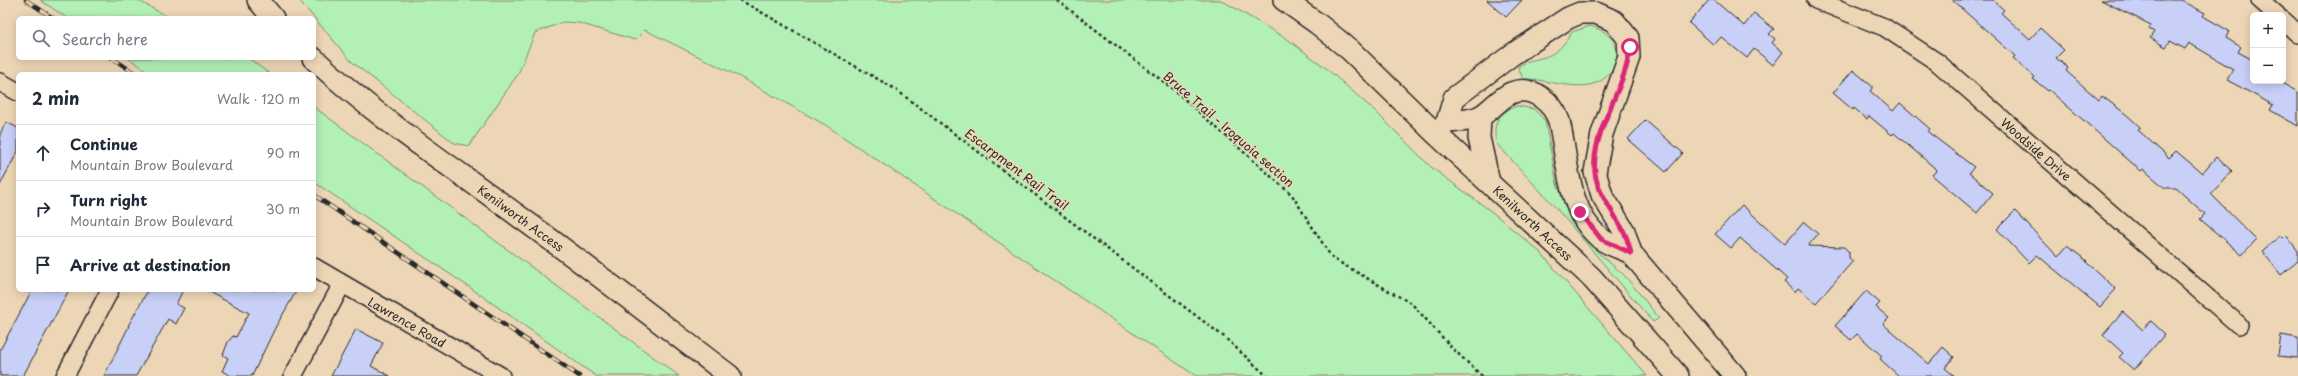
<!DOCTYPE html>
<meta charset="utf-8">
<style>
body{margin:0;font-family:"Playpen Sans",sans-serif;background:#f2f2f3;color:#1f2937}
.controls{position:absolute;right:12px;top:12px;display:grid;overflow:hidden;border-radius:6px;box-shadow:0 2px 10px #0003}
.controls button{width:36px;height:36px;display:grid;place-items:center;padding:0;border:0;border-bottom:1px solid #e0e1e3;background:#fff;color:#1f2937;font:20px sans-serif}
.stop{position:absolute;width:12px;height:12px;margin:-9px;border:3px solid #db2777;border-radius:50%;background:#fff}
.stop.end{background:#db2777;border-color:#fff;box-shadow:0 1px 4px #0008}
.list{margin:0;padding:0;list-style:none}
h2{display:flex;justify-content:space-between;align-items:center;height:52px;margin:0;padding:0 16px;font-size:17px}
h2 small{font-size:13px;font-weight:400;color:#747a83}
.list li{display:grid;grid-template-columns:26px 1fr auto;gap:12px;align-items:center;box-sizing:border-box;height:56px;padding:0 16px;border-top:1px solid #e0e1e3}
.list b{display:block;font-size:15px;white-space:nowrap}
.list p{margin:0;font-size:13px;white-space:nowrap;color:#747a83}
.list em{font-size:13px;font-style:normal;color:#747a83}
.icon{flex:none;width:22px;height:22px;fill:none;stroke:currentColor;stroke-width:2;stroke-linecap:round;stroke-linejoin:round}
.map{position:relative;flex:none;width:2298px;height:376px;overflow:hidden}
.search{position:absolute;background:#fff;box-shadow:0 2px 10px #0003;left:16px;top:16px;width:300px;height:44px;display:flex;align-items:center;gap:10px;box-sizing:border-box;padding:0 14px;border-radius:6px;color:#747a83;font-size:15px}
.panel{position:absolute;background:#fff;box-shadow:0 2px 10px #0003;left:16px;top:72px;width:300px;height:220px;border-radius:6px}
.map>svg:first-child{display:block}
.green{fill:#b3f0b6;stroke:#6f8e70}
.building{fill:#c8d0f8;stroke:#2b2b2b}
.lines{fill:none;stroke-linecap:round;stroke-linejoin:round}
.minor-casing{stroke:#2b2b2b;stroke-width:20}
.major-casing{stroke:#2b2b2b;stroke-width:24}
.path{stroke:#2b2b2b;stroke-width:2.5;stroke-dasharray:3 3;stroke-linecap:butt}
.minor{stroke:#edd6b6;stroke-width:17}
.major{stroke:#edd6b6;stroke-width:21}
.rail-casing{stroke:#2b2b2b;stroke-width:4.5}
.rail{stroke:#edd6b6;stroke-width:3;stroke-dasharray:9;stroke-linecap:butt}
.route{stroke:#db2777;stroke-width:5}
.labels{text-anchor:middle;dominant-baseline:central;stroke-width:3;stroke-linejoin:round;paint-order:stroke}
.street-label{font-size:12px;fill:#2b2b2b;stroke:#edd6b6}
</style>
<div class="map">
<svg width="2298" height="376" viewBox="0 0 2298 376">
<rect width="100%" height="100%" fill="#edd6b6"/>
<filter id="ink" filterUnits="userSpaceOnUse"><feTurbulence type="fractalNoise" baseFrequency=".025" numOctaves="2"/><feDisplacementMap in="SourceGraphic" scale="8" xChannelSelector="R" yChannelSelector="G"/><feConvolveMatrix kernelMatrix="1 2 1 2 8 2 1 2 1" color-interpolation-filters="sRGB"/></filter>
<g filter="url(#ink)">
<path class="green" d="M40,0H137L170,18H67Z
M299,0H1221L1287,39L1326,68L1376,112L1431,167L1492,212L1541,253L1647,376H1196L827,126L738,76L645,30L635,40L579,23L563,22L535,33L518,74L469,146L454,143L351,61Z
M1590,26C1603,30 1613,35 1616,49C1618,57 1616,66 1611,72C1589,99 1551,78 1523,79L1518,67C1528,60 1530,61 1541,58C1556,55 1565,44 1572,32Z
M128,58H248L270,74H152Z
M1517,106L1534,109L1545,121L1557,184L1572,223L1592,247L1626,277L1659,318L1653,322L1556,208L1497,144C1491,126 1498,112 1517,106Z
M314,107L679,376H596L472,289L314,182Z"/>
<path class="building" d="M1487,0H1522L1506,17Z
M1709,0H1714L1744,26L1754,13L1774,29L1769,34L1775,39L1772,43L1783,52L1773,65L1754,49L1747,58L1721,37L1714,45L1689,23Z
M1952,0H1993L2004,10L2001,13L2030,39L2040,28L2064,50L2056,58L2068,68L2066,71L2099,100L2102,96L2127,115L2141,128L2138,130L2169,158L2176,151L2202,173L2216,157L2232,171L2211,194L2256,240L2242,255L2200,219L2205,214L2176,188H2165L2143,169L2141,171L2049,90L2048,91L2033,79L2035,77L2013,58L2015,56Z
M2101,0H2181L2205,13L2203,16L2229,31L2226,38L2241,47L2238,52L2253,60V81H2278L2298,92V126L2270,110L2273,105L2227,80L2233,69L2189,43L2185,49L2170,41L2166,47L2150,38L2154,32L2149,29L2151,25Z
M1853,70L1873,87L1870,91L1893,111L1900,103L1930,129L1928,132L1974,167L1969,173L1993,193L1977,213L1932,175L1937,170L1894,133L1892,135L1869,116L1867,119L1854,108L1853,110L1833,93Z
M1645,120L1683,153L1666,172L1628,139Z
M6,122L18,128V151L0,185V134Z
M1742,205L1785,244L1804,222L1818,234L1808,246L1844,247L1849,252V258L1853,261L1816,303L1798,288L1795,292L1784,282L1787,279L1740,238L1731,248L1715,234Z
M2015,211L2058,257L2067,246L2087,261L2086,262L2116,289L2100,307L2037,255L2029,263L1997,229Z
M2286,235L2298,251V261L2281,275L2262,251L2280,236L2282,238Z
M32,290H69L23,376H0V350Z
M148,290H183L176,304L184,308L176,324L168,319L136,376H104L129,326H128Z
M205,290H297L275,328L252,376H231L222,371L228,358L223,355L228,342L233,336L236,337L249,313Z
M1866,291L1880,303L1876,307L1889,318L1883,324L1929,364L1943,347L1954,357L1945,368L1954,376H1899L1880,359L1882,356L1857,334L1851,340L1835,326Z
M2123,312L2143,330L2151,321L2165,334L2134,370L2119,357L2123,353L2103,335Z
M356,329L383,343L371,366L390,376H331Z
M2281,335L2298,338V358L2278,356Z"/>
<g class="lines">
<g class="minor-casing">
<path id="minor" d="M1816,0L1884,27L1937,62L2239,325
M2260,0L2277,15
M2283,20L2298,34
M0,82L18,92
M314,267L501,376
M65,376L110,290
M293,376L342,284"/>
</g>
<g class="major-casing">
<path id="major" d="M258,0L273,18
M1284,0L1318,24L1350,50L1436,134L1591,277L1678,376
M313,58C376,117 448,164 517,215C589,267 659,322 730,376
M1480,116L1479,138L1489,182
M1447,122C1457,121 1472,121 1481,116C1491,110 1500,98 1511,93C1532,84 1553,103 1559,121C1568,160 1567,211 1600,238C1608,245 1621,248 1631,253
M1436,134L1447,122L1454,98L1513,54L1568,18L1580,13H1596L1614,21L1628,38L1629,57L1602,134L1595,172L1602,195L1624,231L1631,253L1735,376"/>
</g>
<path class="path" d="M740,0L895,89L1223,336L1267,376
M1057,0L1173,89L1292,195L1332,258L1412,304L1453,349L1482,376"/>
<use href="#minor" class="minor"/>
<use href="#major" class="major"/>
<g class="rail-casing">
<path id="rail" d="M26,0L53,18
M112,58L136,74
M314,195L579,376"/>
</g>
<use href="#rail" class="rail"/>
</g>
</g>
<g class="lines" filter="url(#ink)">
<path class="route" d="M1580,212L1601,239L1631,253C1629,245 1627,237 1623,230C1613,211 1598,194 1595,173C1590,131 1627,88 1630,47"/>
</g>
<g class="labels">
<g class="street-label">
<text transform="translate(1229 129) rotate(41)">Bruce Trail - Iroquoia section</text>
<text transform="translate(2036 149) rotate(41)">Woodside Drive</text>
<text transform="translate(1017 169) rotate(37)">Escarpment Rail Trail</text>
<text transform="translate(521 218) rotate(36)">Kenilworth Access</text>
<text transform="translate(1533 223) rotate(43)">Kenilworth Access</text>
<text transform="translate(407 322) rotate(30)">Lawrence Road</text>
</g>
</g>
</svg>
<div class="controls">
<button>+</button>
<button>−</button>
</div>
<div class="stop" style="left:1630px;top:47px"></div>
<div class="stop end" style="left:1580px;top:212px"></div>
<div class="search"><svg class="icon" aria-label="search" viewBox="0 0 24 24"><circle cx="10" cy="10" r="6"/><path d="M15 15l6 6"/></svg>Search here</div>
<section class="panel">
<h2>2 min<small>Walk · 120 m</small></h2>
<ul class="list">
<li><svg class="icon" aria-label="ahead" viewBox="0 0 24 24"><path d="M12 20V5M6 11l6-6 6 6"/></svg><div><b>Continue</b><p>Mountain Brow Boulevard</p></div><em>90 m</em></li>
<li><svg class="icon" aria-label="right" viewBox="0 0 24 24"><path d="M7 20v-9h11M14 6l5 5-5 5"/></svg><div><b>Turn right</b><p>Mountain Brow Boulevard</p></div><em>30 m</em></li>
<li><svg class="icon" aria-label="arrive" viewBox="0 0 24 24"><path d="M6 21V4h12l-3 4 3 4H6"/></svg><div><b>Arrive at destination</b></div></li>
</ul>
</section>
</div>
